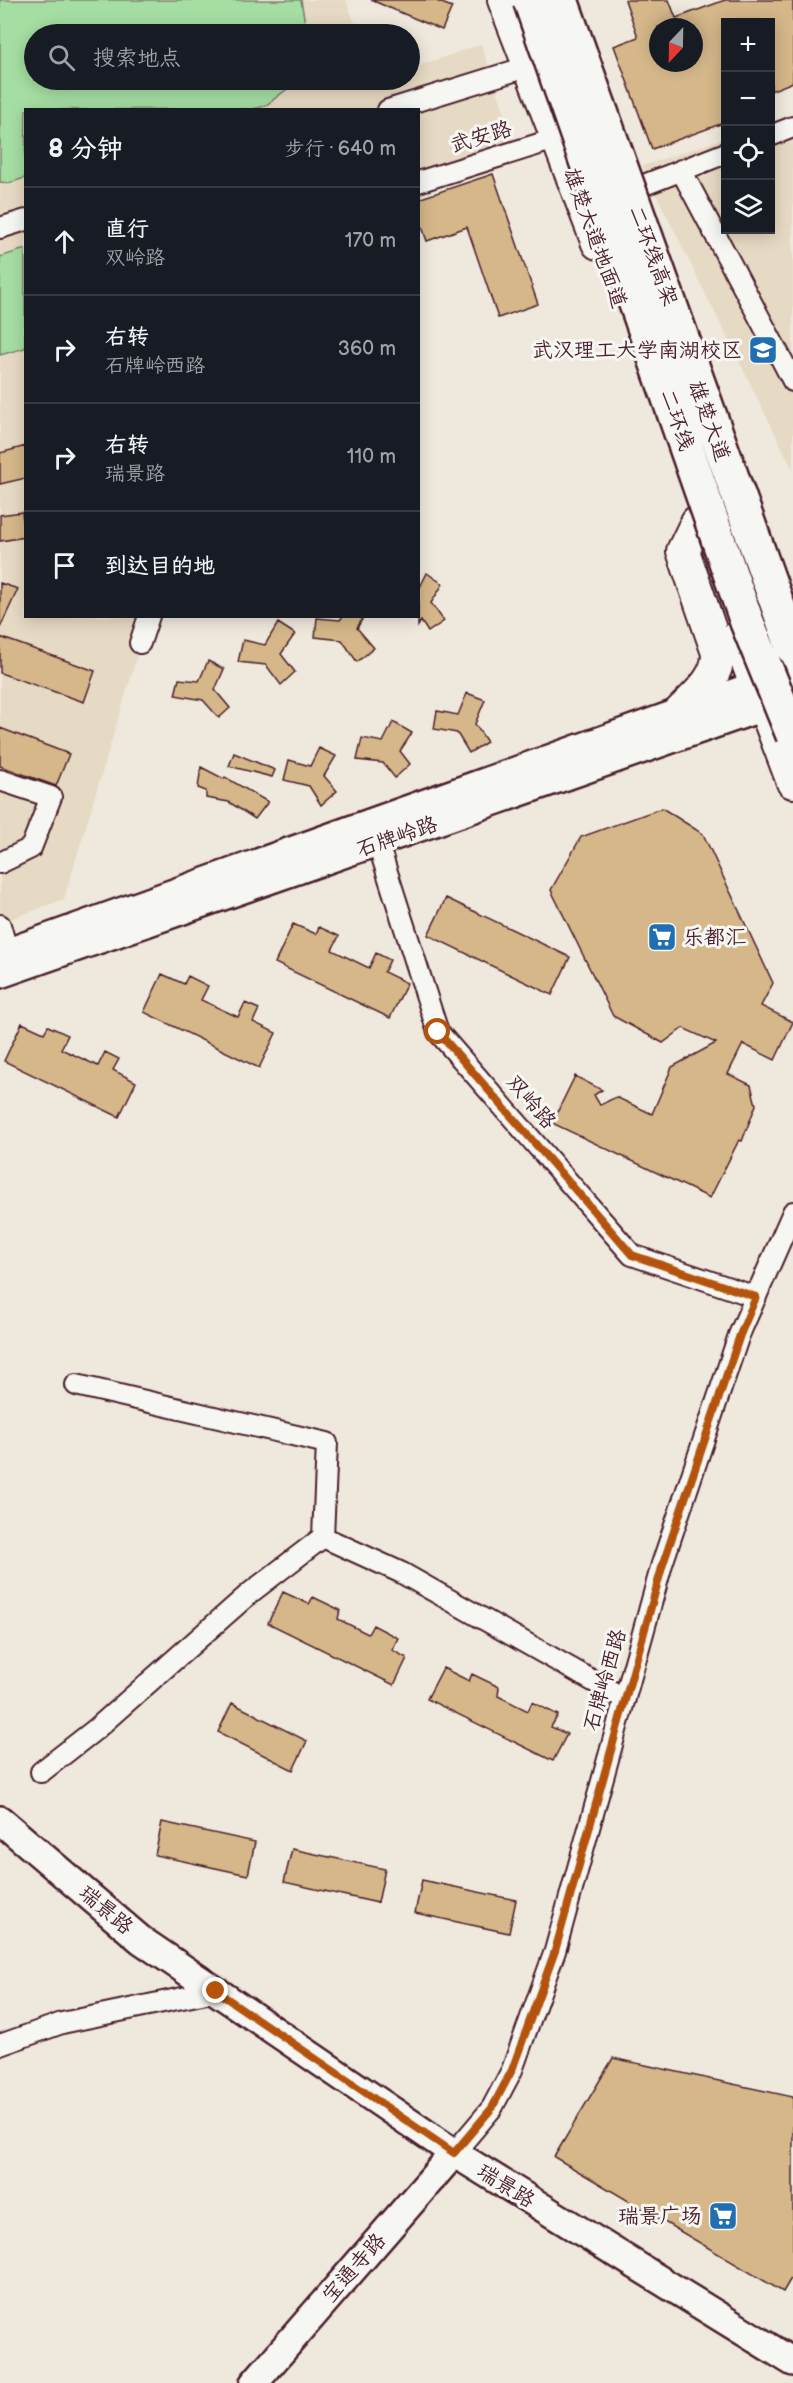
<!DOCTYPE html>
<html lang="zh">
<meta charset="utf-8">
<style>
body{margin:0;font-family:"Balsamiq Sans","LXGW WenKai TC",sans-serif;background:#242831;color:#f1f3f6}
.controls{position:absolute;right:18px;top:18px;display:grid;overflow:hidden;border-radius:0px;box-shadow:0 3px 15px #0003}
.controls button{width:54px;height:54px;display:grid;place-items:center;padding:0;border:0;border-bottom:2px solid #363941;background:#171b24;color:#f1f3f6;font:30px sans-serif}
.compass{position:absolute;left:649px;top:18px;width:54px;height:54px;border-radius:50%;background:#171b24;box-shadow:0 3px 15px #0003;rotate:202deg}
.stop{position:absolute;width:18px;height:18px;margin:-14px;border:4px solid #b45309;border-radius:50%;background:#fff}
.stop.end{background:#b45309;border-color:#fff;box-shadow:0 2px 6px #0008}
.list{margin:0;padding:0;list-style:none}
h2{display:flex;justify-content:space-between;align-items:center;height:78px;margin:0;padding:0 24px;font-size:26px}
h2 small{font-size:20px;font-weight:400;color:#9ea1a6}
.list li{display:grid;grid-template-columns:39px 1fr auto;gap:18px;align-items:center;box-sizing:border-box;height:108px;padding:0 24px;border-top:2px solid #363941}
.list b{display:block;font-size:22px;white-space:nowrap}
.list p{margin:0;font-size:20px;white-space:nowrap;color:#9ea1a6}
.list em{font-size:20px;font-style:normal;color:#9ea1a6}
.icon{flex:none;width:33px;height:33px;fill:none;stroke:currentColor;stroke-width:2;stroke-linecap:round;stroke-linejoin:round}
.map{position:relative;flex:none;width:793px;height:2383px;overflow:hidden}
.search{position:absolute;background:#171b24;box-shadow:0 3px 15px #0003;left:24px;top:24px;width:396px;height:66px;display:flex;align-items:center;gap:15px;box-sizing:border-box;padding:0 21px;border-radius:33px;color:#9ea1a6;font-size:22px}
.panel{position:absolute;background:#171b24;box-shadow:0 3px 15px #0003;left:24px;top:108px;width:396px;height:510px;border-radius:0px}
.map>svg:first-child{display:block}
.built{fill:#e7dac4}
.green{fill:#a5dea3;stroke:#787e67;stroke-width:1.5}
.building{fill:#d5b789;stroke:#4a1f2b;stroke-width:1.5;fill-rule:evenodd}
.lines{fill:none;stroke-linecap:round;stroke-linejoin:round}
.street-casing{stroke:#4a1f2b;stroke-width:24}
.secondary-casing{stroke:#4a1f2b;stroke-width:32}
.primary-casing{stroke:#4a1f2b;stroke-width:36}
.street{stroke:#f6f6f2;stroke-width:20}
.secondary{stroke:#f6f6f2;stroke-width:27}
.primary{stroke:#f6f6f2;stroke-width:32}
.highway-bridge-casing{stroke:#4a1f2b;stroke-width:38;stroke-linecap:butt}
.highway-bridge{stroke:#f6f6f2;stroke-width:33}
.route{stroke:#b45309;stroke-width:8}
.labels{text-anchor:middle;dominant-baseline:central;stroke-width:6;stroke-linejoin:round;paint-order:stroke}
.street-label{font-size:21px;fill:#4a1f2b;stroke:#f6f6f2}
.poi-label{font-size:21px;fill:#4a1f2b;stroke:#f6f6f2;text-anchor:end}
</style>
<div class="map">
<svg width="793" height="2383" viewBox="0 0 793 2383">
<rect width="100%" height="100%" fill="#efe9dd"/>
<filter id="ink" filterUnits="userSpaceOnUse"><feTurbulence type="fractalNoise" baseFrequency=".0167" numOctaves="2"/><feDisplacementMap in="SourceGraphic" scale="12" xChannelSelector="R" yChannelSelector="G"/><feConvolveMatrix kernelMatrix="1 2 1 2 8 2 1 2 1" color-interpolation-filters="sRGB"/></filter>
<g filter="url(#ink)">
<path class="built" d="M0,0H346L359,34H34V80H410V69L481,44L518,151L419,182L418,110H26V616L149,617L64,899L0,923Z
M793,116V470L642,166L725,138L726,230H770L771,123Z"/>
<path class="green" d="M0,0H301L307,34H34V80H296L295,83L265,106L253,109L26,110L25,178L9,183L0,182Z
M25,249V348L0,355V257Z"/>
<path class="building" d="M371,0H434L452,7L442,30Z
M625,0H669L676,18L725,0H793V82L771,91V22H726V122L652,149L614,46L638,37ZM658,27H694V63H658Z
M493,174L538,304L498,318L467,227L427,241L418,215V199Z
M26,446V478L0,484V453Z
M22,512L25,537L0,541V515Z
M427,573L443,584L431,603L444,621L428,632L421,621L418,626V585L420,587Z
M0,583L18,589L0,628Z
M343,616H364L357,628L374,648L357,662L342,640L315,637L317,618L340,620Z
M278,623L295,634L281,654L295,672L281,685L266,665L238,662L243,640L265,645Z
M0,637L95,671L84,702L0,673Z
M208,661L224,669L215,690L230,708L219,718L203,700L175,695L179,679L199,681Z
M467,693L485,700L475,724L487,742L469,753L457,733L434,729L437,711L458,715Z
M393,722L412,733L400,751L410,764L395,778L383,763L357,760L362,738L383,742Z
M0,728L69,754L56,786L0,766Z
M319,748L336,756L324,776L337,791L321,805L309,786L284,780L289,760L310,766Z
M234,753L275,770L272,777L229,766Z
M201,767L224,779L225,777L268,802L255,819L229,802L206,798V791L198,788Z
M662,808L703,834L773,983L761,1006L793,1022L775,1060L743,1044L728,1074L751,1085L756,1105L742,1141L739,1140L710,1198L552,1123L575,1076L602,1090L594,1095L600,1105L616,1097L652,1114L672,1067L716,1043L683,1028L663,1043L613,1016L551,890L581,837Z
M446,898L570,957L552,995L428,935Z
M293,924L316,934L319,927L339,936L332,950L369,968L376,953L390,960L384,972L407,983L390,1018L275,963Z
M162,974L184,984L188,976L208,986L201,1000L238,1017L245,1003L259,1009L253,1022L276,1033L259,1068L144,1012Z
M22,1023L44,1033L48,1026L68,1035L61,1049L98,1066L105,1052L119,1059L113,1070L136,1082L119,1117L4,1061Z
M283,1592L309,1604L313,1597L340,1610L338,1619L368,1634L373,1625L398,1638L392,1650L407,1658L394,1685L268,1623Z
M443,1668L469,1681L472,1674L499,1687L498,1696L528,1711L532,1702L558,1715L551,1727L567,1734L553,1761L427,1699Z
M232,1703L307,1741L293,1770L218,1732Z
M162,1822L255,1842L248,1875L155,1855Z
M292,1849L385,1869L378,1903L284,1882Z
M422,1880L516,1900L509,1933L415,1913Z
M613,2058L793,2097V2275L783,2292L554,2157Z"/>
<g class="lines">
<g class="street-casing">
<path id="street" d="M388,110L530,66
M770,136L793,127
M681,170L793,381
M418,182L558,138
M626,192L726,153
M0,228L26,220
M140,643L149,616
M0,780L51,797L31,848L0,863
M378,844L438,1032L632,1255L756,1297
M0,925L11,964
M76,1385L327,1443L323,1537L402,1573L625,1699
M41,1772L96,1729L250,1593L323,1537
M0,2045L62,2023L216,1991
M454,2153L492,2108L512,2070L555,1951L662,1564L739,1335L793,1212"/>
</g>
<g class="secondary-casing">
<path id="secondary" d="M0,955L793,672
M0,974L783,700
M0,1820L141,1940L216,1991L454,2153L793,2362
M254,2383L454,2153"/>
</g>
<g class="primary-casing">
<path id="primary" d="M504,0L598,243
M738,637L793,782
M679,713C696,696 719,678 718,653L683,551L697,522"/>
</g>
<use href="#street" class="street"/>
<use href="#secondary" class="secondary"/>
<use href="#primary" class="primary"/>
<g class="highway-bridge-casing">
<path id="highway-bridge" d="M530,0L747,622L793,735
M561,0L793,648"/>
</g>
<use href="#highway-bridge" class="highway-bridge"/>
</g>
</g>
<g class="lines" filter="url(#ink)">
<path class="route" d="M216,1991L454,2153L492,2108L512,2070L555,1951L663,1564L740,1335L756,1297L632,1255L438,1032"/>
</g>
<defs>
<g id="university-square" transform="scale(1.5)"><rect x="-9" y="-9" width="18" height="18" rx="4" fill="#1f6fb2" stroke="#f6f6f2"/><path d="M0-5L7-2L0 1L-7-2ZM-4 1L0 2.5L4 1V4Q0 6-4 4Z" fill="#fff"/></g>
<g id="supermarket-square" transform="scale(1.5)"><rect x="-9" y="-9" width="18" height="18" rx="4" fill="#1f6fb2" stroke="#f6f6f2"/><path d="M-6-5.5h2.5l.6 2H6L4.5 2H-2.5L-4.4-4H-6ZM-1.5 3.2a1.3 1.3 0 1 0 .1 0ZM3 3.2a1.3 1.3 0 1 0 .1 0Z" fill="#fff"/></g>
</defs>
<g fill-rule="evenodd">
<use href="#university-square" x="763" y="350"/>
<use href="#supermarket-square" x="662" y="937"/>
<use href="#supermarket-square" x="723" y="2216"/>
</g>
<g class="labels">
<g class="street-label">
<text transform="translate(481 137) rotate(-17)">武安路</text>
<text transform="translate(595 238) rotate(70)">雄楚大道地面道</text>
<text transform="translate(653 256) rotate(70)">二环线高架</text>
<text transform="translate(677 420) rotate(71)">二环线</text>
<text transform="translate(709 421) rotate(70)">雄楚大道</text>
<text transform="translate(397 837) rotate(-19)">石牌岭路</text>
<text transform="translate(531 1102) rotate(49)">双岭路</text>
<text transform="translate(605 1680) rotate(-74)">石牌岭西路</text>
<text transform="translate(106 1910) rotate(40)">瑞景路</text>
<text transform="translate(506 2186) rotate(32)">瑞景路</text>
<text transform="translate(354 2268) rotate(-49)">宝通寺路</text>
</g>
<g class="poi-label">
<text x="742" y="350">武汉理工大学南湖校区</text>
<text x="683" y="937" text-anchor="start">乐都汇</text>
<text x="702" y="2216">瑞景广场</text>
</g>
</g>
</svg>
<div class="controls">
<button>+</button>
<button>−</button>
<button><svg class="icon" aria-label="locate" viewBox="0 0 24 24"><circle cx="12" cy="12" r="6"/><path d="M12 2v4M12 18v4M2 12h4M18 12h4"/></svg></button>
<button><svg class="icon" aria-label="layers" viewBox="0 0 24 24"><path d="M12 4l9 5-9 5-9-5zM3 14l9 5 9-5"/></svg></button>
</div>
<svg class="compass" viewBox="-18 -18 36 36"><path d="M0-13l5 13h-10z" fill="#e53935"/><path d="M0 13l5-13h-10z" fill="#9ea1a6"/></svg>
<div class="stop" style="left:438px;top:1032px"></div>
<div class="stop end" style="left:216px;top:1991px"></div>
<div class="search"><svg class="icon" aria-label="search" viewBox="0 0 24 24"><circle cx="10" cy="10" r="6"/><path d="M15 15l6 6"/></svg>搜索地点</div>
<section class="panel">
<h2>8 分钟<small>步行 · 640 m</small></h2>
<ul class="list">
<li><svg class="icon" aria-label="ahead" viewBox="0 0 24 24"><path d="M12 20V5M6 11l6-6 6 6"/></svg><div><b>直行</b><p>双岭路</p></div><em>170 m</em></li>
<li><svg class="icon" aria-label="right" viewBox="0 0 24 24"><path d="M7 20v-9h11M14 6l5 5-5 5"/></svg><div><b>右转</b><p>石牌岭西路</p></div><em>360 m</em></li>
<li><svg class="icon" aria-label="right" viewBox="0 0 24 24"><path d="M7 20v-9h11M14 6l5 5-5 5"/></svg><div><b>右转</b><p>瑞景路</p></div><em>110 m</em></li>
<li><svg class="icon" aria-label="arrive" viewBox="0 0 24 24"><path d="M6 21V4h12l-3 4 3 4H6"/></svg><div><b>到达目的地</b></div></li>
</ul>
</section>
</div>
